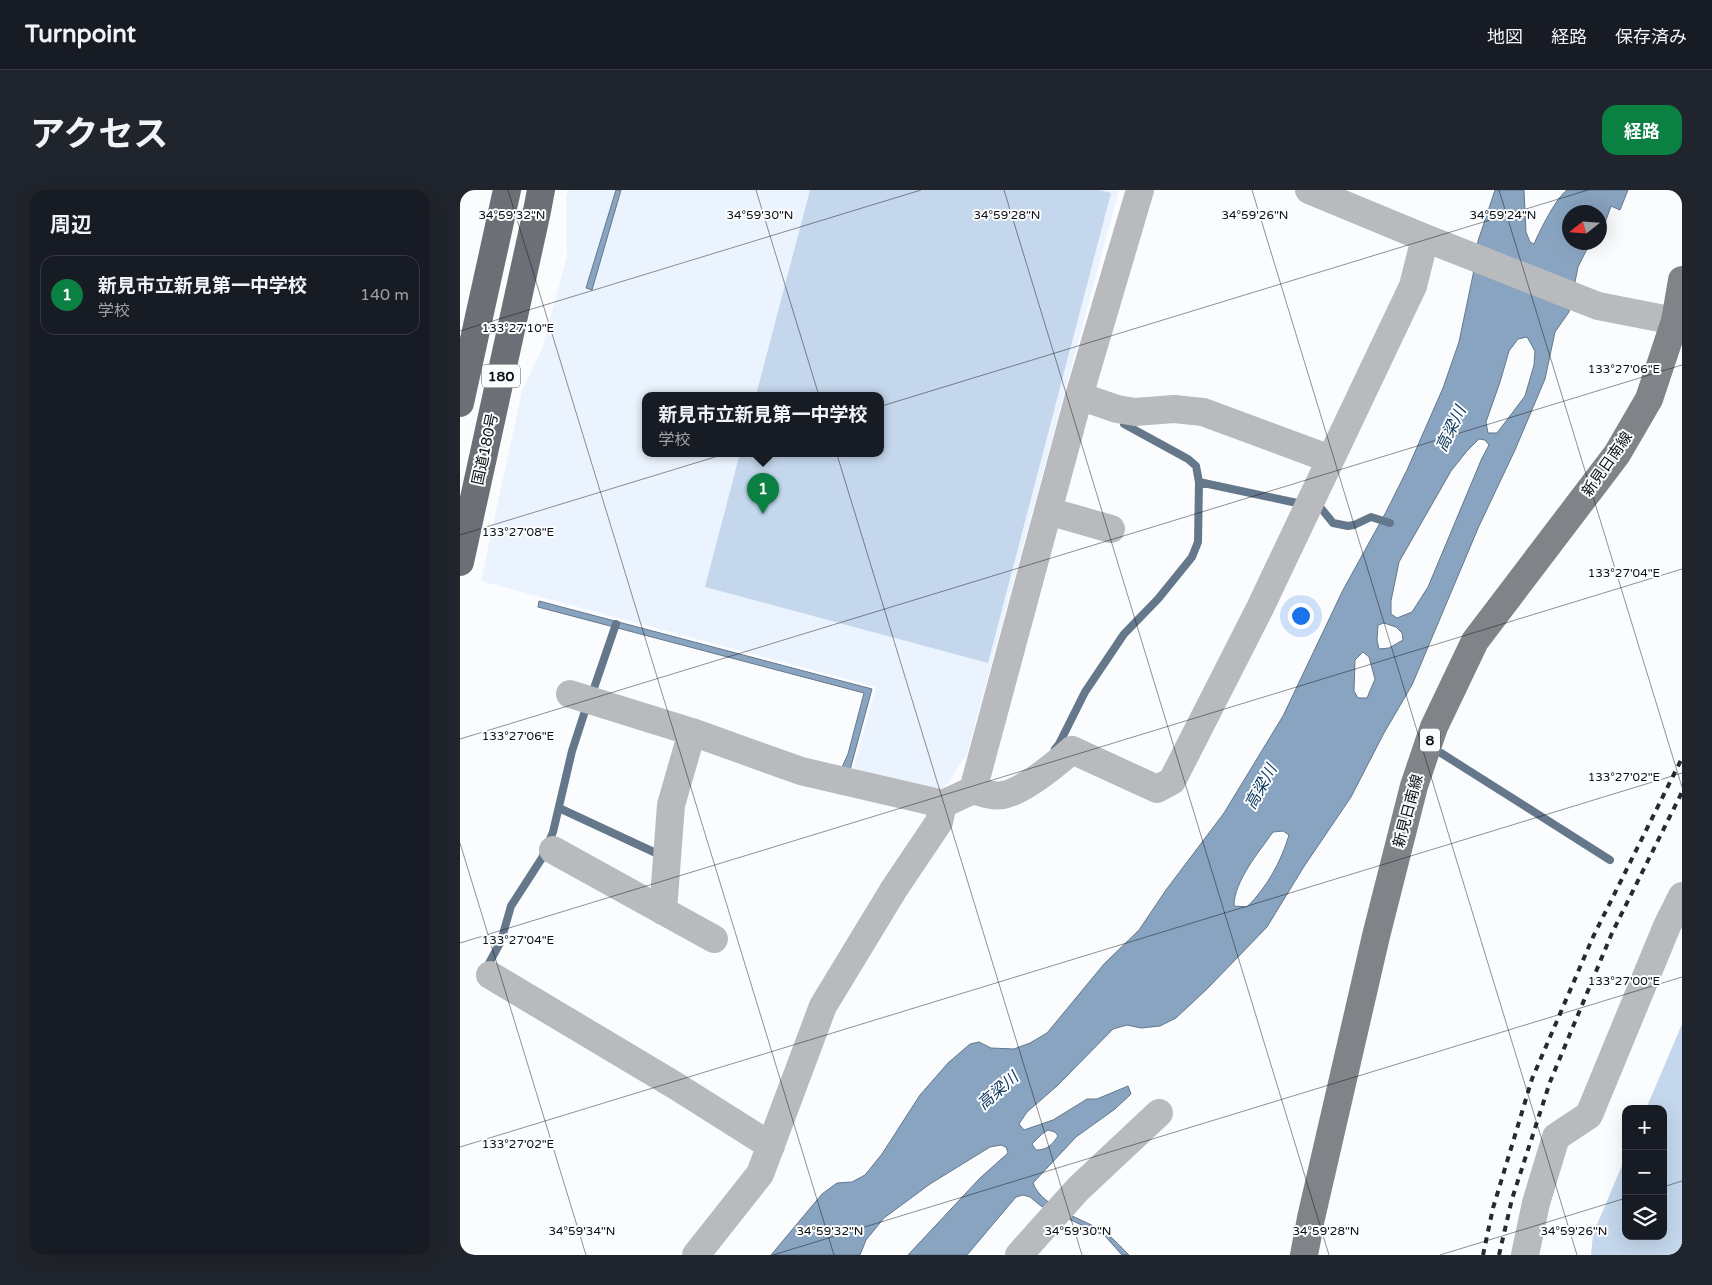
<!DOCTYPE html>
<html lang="ja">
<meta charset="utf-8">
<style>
body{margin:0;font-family:"Varela Round","Noto Sans JP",sans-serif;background:#20242c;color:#f1f3f6}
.controls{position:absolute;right:15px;bottom:15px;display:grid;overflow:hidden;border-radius:10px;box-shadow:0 5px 20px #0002}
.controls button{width:45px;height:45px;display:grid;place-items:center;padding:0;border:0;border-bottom:1px solid #363941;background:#171b24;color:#f1f3f6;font:25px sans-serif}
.compass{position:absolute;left:1102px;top:15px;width:45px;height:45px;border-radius:50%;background:#171b24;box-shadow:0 5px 20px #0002;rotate:253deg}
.you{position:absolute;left:840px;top:425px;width:18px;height:18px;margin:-12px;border:4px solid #fff;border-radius:50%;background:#1a73e8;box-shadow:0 0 0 8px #1a73e833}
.badge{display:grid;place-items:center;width:32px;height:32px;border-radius:50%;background:#0b8043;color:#fff;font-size:16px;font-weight:700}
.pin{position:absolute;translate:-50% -41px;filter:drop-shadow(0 1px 2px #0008)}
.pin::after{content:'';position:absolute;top:26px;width:18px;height:15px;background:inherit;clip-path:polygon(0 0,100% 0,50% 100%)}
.popup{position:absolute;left:182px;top:202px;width:242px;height:65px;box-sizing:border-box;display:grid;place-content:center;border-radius:10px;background:#171b24;filter:drop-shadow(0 1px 4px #0005);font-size:16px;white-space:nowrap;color:#9ea1a6}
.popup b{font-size:19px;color:#f1f3f6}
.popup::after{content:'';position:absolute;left:50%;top:100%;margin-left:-10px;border:10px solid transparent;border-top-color:#171b24}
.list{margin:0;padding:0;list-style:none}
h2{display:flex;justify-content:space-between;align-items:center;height:65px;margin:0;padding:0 20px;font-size:21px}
h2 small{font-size:16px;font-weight:400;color:#9ea1a6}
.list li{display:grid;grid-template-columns:32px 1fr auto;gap:15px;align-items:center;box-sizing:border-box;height:80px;margin:0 10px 10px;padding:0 10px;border:1px solid #363941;border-radius:15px}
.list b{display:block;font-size:19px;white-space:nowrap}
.list p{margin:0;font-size:16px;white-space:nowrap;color:#9ea1a6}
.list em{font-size:16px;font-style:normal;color:#9ea1a6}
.icon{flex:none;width:28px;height:28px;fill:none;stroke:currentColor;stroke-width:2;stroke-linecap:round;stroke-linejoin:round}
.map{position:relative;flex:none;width:1222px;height:1065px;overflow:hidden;border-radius:15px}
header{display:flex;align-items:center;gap:30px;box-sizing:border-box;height:70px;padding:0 25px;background:#171b24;border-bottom:1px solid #363941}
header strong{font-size:24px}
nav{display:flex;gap:28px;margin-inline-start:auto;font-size:18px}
.intro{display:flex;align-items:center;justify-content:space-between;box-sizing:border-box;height:120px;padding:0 30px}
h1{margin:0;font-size:35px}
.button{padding:12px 22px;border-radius:15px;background:#0b8043;color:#fff;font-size:18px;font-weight:700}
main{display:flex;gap:30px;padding:0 30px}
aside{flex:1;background:#171b24;border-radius:15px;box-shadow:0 5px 20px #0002}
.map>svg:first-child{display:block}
.built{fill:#ebf4fe;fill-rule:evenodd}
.green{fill:#c4d7ec}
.water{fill:#89a4c0;stroke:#64778b;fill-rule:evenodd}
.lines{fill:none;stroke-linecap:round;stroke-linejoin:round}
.stream{stroke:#64778b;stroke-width:8}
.path{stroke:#a5a7a9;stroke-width:3;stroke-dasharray:5 2.5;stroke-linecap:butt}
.minor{stroke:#b8babd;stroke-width:28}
.major{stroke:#808489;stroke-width:28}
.highway{stroke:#6c7076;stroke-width:28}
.rail{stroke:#282a2c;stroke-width:4;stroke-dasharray:6 6;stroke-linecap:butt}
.ticks{fill:none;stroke:#0c0e10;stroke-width:1;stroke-opacity:0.45}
.labels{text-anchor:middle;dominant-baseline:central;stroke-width:4;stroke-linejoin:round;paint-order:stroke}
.shield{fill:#fafcfe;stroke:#535557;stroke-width:1}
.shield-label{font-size:14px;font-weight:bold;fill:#0c0e10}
.street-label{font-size:15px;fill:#0c0e10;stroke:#fafcfe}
.water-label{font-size:16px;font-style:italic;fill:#073258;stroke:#fafcfe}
.ticks-label{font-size:12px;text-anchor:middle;fill:#0c0e10;stroke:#fafcfe;stroke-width:4;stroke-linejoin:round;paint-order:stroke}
</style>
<header>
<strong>Turnpoint</strong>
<nav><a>地図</a><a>経路</a><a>保存済み</a></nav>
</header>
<div class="intro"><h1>アクセス</h1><a class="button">経路</a></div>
<main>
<aside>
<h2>周辺<small></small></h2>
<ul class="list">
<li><span class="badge">1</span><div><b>新見市立新見第一中学校</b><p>学校</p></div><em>140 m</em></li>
</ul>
</aside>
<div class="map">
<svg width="1222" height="1065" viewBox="0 0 1222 1065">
<rect width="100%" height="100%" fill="#fafcfe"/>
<path class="built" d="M108,0H659L507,564L480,604L393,580L416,497L21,391L62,201L82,159L107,66L106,9ZM186,205H420V263H186Z"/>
<path class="green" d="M350,0H639L651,3L528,473L245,397L280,263H420V205H296Z
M1222,834V1065H1131L1133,1044L1166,966V1046H1203V919H1186Z"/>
<path class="water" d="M156,0H161L132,100L126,98Z
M1035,0H1064L1066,42L1070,52L1074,54C1080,40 1096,8 1107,0H1168L1160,20L1151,16L1140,47V22H1110V52L1134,53L1126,61L1118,77L1109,122L1095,142L1085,189L1055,260L1019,336L952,495L924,543L891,607L843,678L807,737L747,799L716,828L700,836L681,838L667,835L653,839L597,896L567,922L559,934L564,940L593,930L627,909H637L668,896L671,904L655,919L616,947L573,993C583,1019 625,1029 646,1043C654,1049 662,1058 669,1065H662L645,1046L581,1016L570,1007L563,1005L556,1007L507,1065H448L520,988L548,963L546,957L541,955L530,957L470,994L424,1028L406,1050L400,1065H311L362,1004L377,993L392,992L405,985L422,964L460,905L488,873L510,854L519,852L531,858L554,859L570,853L587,843L644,774L679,740L706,700L764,623L823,526L883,400L926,322L947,280L983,198L999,152L1013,85L1018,51ZM1067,147L1075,161L1074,175L1065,206L1037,243H1028L1026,232L1040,192L1049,161L1058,149ZM1019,249L1025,250L1029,255L1022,268L968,397L952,422L937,428L931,424V411L939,372L991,281L1007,261ZM924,433L936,437L942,443L943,450L929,458L919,459L917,450L918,435ZM903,462L909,467L915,489L907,508H898L894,501L895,470ZM823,641L829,645C821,672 807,697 787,717L774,716C774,691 799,662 813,642ZM588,940L595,942L598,946C592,955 587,960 576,960L572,954L582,944Z
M79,411L412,499L390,580L382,577L388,564L404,503L78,417Z"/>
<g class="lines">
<path class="stream" d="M739,292L837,313
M860,317L873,333L888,336L894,335L911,327L930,333
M132,504L156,434
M595,559L599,554L625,502L664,444L698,409L732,367L738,352L739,292L736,276L728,269L664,234
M981,563L1150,670
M99,618L198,664
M26,779L41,751L51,716L82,668L93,642L112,561L125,521"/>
<path class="path" d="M0,1V0"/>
<path class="minor" d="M849,0L965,48L1138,116L1215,131
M619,206L657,219L675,222L714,219L743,222L870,269
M588,321L651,339
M110,504L232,542L341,581L483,614
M513,600C523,603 533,607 543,605C564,601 596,574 612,560L697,599L712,591L800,418L953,96L965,48
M93,660L254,749
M203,721L211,615L232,542
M30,785L216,896L311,956
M236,1065L300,984L363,816L434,699L479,632L483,614L513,600L619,206L680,0
M559,1065L618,999L699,923
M1065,1065L1076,1013L1096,947L1129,925L1207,736L1222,706"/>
<path class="major" d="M844,1065L851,1028L916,746L954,596L974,537L1015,451L1157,264L1189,209L1215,131L1222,90"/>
<path class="highway" d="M0,213L47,0
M0,372L77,21L81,0"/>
<path class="rail" d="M1023,1065L1033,1018L1072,889L1133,747L1222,568
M1039,1065L1052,1009L1090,892L1152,743L1222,602"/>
</g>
<path class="ticks" d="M48,0L374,1065M296,0L622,1065M544,0L869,1065M792,0L1117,1065M1039,0L1222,597M0,141L461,0M0,345L1128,0M0,549L1222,175M0,653L126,1065M0,753L1222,379M0,957L1222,583M1203,997L1222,991M313,1065L1222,787M980,1065L1166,1008"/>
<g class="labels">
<g class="shield">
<rect x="22" y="174.5" width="38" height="23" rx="4"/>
<rect x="960" y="538.5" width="20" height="23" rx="4"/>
</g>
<g class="shield-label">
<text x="41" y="186">180</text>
<text x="970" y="550">8</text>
</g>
<g class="street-label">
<text transform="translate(25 259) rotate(-78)">国道180号</text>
<text transform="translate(1147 274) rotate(-55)">新見日南線</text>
<text transform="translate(948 621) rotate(-75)">新見日南線</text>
</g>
<g class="water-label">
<text transform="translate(991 239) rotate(-64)">高梁川</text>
<text transform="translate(801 597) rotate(-61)">高梁川</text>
<text transform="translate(538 901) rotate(-41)">高梁川</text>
</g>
</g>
<g class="ticks-label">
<text x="52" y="29">34°59'32"N</text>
<text x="300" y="29">34°59'30"N</text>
<text x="547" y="29">34°59'28"N</text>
<text x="795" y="29">34°59'26"N</text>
<text x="1043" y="29">34°59'24"N</text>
<text x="58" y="142">133°27'10"E</text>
<text x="1164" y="183">133°27'06"E</text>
<text x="58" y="346">133°27'08"E</text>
<text x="1164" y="387">133°27'04"E</text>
<text x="58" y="550">133°27'06"E</text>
<text x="1164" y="591">133°27'02"E</text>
<text x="58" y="754">133°27'04"E</text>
<text x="1164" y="795">133°27'00"E</text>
<text x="58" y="958">133°27'02"E</text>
<text x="122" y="1045">34°59'34"N</text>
<text x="370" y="1045">34°59'32"N</text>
<text x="618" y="1045">34°59'30"N</text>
<text x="866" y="1045">34°59'28"N</text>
<text x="1114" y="1045">34°59'26"N</text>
</g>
</svg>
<div class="controls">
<button>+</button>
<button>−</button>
<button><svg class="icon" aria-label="layers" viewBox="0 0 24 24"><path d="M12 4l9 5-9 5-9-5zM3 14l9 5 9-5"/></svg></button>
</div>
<svg class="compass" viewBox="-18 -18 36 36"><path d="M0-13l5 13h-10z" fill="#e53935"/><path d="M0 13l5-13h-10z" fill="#9ea1a6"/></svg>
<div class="you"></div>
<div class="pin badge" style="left:303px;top:324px">1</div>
<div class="popup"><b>新見市立新見第一中学校</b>学校</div>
</div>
</main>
